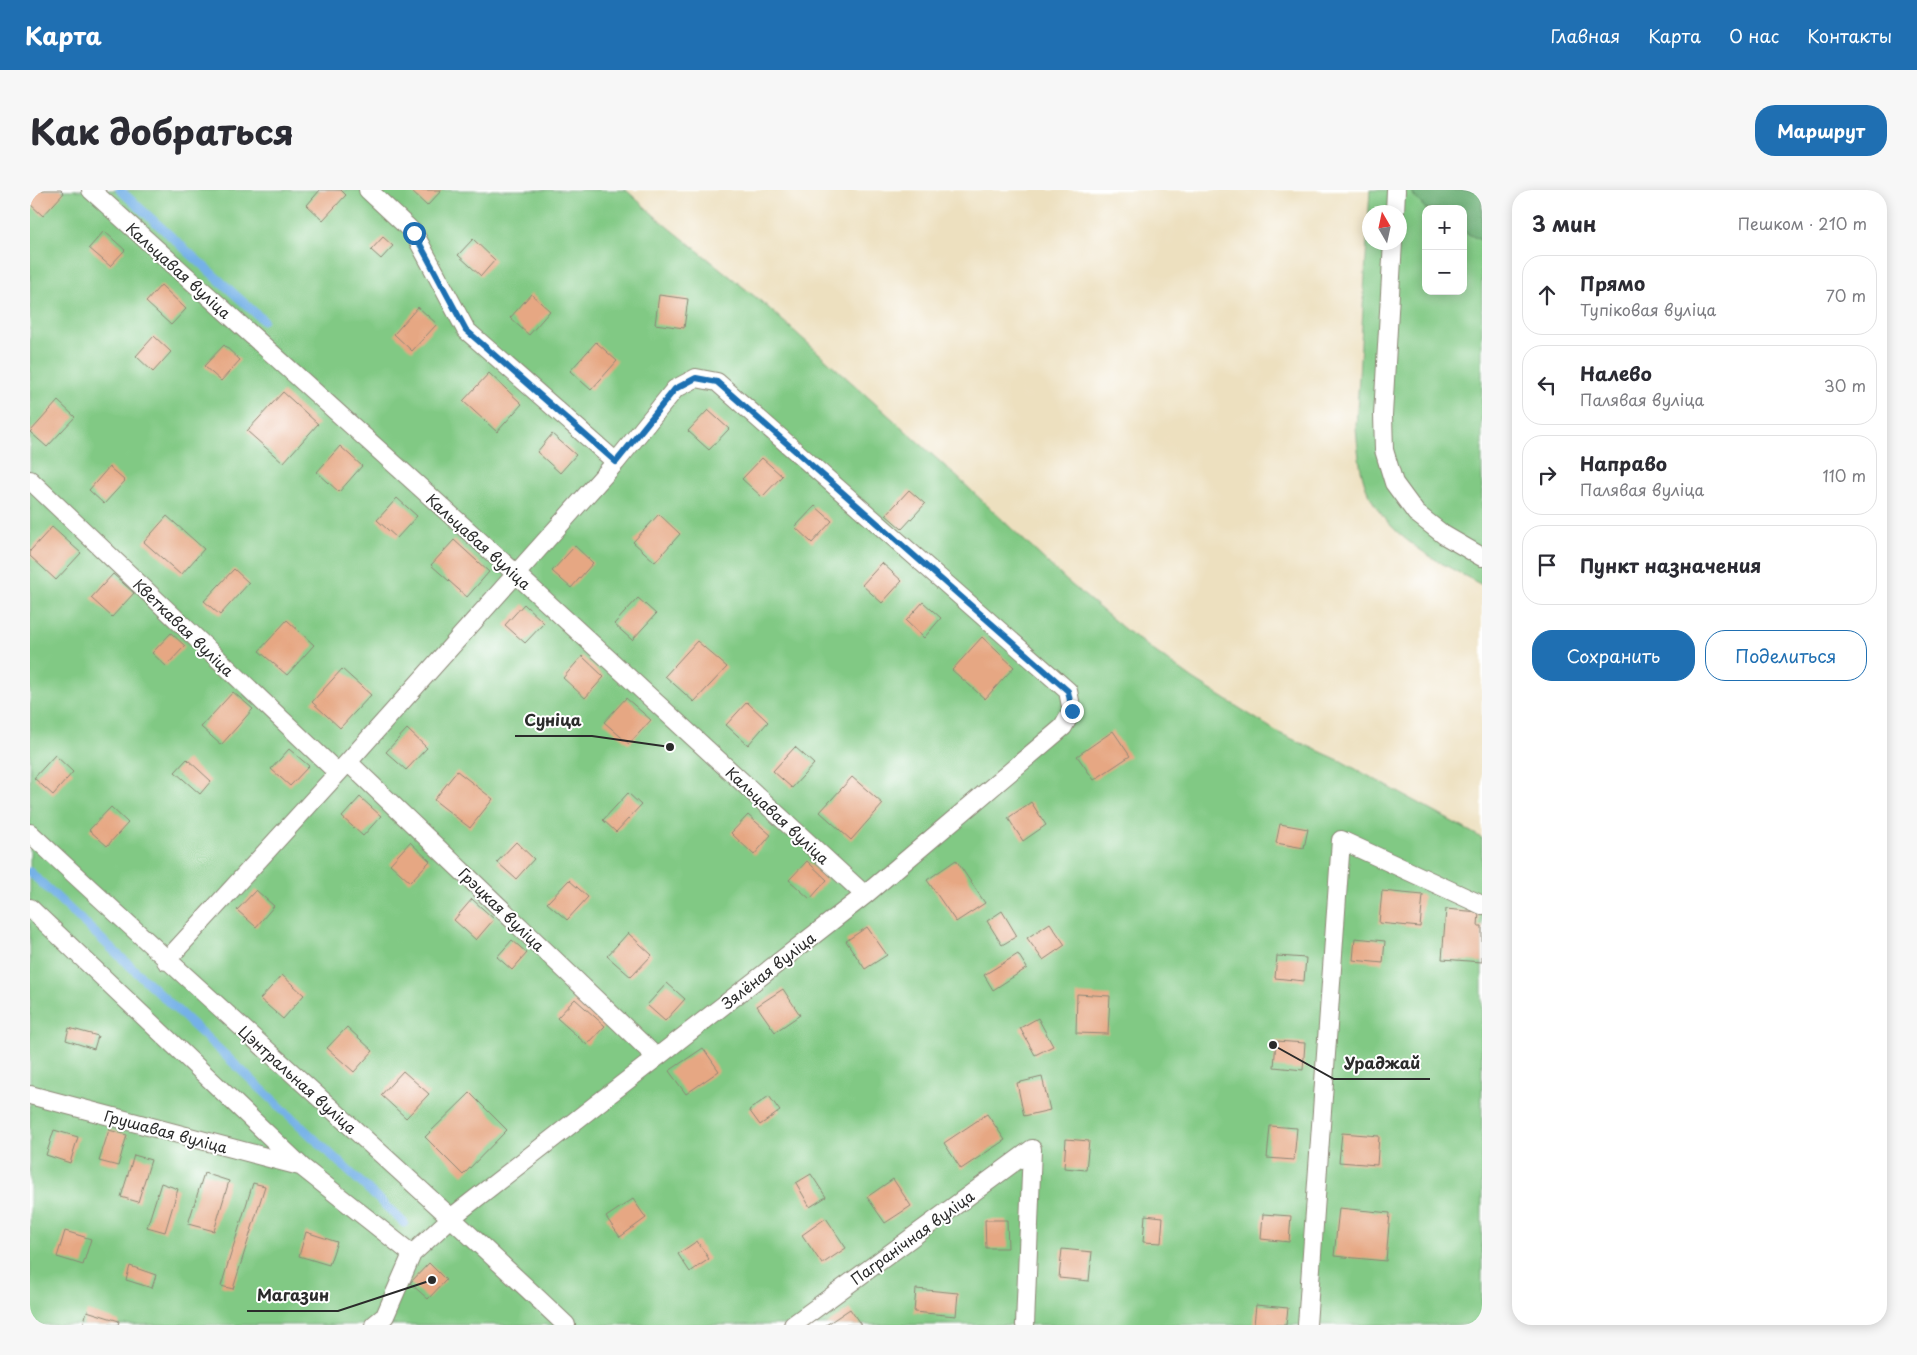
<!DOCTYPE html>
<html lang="ru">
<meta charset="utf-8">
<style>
body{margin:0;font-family:"Playpen Sans",sans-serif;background:#f7f7f7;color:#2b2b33}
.controls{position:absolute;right:15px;top:15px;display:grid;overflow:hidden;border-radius:10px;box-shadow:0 2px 12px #0003}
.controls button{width:45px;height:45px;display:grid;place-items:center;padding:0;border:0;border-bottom:1px solid #e1e1e2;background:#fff;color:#2b2b33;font:25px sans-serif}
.compass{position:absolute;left:1332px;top:15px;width:45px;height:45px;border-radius:50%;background:#fff;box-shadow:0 2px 12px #0003;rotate:351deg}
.stop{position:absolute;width:15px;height:15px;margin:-11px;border:4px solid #1f6fb2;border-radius:50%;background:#fff}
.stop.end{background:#1f6fb2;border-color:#fff;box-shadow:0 1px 5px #0008}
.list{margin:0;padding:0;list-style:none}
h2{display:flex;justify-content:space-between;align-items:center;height:65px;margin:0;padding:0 20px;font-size:21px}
h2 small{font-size:16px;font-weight:400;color:#7c7c81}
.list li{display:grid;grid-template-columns:32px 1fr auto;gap:15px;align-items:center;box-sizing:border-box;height:80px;margin:0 10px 10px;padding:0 10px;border:1px solid #e1e1e2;border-radius:20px}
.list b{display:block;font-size:19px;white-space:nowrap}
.list p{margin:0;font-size:16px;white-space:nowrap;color:#7c7c81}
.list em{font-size:16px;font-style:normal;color:#7c7c81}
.actions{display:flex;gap:10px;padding:15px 20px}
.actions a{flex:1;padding:11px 0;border:1px solid #1f6fb2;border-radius:20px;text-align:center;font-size:18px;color:#1f6fb2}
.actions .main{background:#1f6fb2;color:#fff}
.icon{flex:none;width:28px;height:28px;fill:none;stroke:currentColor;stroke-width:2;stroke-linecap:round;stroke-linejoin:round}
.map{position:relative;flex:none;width:1452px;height:1135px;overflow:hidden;border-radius:20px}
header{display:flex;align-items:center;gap:30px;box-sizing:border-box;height:70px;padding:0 25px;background:#1f6fb2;color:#fff}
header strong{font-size:24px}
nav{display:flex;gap:28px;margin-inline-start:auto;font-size:18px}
.intro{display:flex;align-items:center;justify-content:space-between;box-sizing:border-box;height:120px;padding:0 30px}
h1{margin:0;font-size:35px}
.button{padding:12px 22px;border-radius:20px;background:#1f6fb2;color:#fff;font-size:18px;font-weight:700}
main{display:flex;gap:30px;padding:0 30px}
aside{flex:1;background:#fff;border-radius:20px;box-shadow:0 2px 12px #0003}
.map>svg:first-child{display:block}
.green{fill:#81c984;stroke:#567a58;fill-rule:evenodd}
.forest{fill:#68ad72;stroke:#4a6c4e}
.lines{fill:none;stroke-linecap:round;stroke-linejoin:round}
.stream{stroke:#75b1e7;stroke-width:9}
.building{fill:#e6a783}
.service-casing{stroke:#8c8675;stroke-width:20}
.service{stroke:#fff;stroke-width:18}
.route{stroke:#1f6fb2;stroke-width:6}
.labels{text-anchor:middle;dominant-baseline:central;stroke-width:4;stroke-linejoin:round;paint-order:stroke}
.street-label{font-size:15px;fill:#2b2b2b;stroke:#fff}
.leader{fill:none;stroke:#2b2b2b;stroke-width:2}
.callout-dot{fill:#2b2b2b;stroke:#fff;stroke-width:2}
.callout-label{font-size:16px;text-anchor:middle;font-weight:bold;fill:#2b2b2b;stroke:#fff;stroke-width:4;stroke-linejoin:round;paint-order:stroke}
</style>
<header>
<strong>Карта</strong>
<nav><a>Главная</a><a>Карта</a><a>О нас</a><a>Контакты</a></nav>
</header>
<div class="intro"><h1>Как добраться</h1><a class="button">Маршрут</a></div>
<main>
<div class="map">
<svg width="1452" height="1135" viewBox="0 0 1452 1135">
<rect width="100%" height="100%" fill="#fff"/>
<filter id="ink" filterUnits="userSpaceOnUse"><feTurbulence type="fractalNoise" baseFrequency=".02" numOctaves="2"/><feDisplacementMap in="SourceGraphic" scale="10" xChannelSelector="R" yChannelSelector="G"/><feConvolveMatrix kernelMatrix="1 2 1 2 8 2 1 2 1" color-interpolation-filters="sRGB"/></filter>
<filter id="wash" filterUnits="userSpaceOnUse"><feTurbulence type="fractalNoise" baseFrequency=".0096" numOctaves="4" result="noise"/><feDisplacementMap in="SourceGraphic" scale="20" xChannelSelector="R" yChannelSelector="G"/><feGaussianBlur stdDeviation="1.12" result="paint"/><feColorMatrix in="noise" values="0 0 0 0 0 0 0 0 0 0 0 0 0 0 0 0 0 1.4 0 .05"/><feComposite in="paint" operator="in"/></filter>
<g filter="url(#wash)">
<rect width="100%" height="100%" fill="#ede0bf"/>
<path class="green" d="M0,0H596L626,27L733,113L925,285L1037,391L1098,442L1163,489L1249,543L1311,571L1452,648V1135H0Z
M1340,0H1452V395C1409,372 1359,349 1338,302C1329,282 1328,259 1326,237ZM1396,19H1433V101H1396ZM1340,22H1370V52H1340Z"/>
<path class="forest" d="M1382,0H1452V51L1433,41V19H1396L1384,6Z"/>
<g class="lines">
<path class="stream" d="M90,0L233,130
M0,682L374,1033"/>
</g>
<g id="blocks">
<path class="building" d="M0,0H31L34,3L13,26L0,14Z
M290,0H311L316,5L293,30L277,15Z
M380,0H412L397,16Z
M74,41L95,60L80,76L59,58Z
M353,47L363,56L351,69L341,60Z
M443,49L465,70L451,86L428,65Z
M131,95L156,119L141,135L116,112Z
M501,104L520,121L499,145L480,128Z
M629,105L658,109L654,138L625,134Z
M388,117L407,134L382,161L364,144Z
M124,146L141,162L123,182L106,166Z
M566,152L587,171L561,200L540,181Z
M194,155L210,170L191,191L174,176Z
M459,183L492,214L467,242L433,211Z
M253,202L288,234L253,273L217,241Z
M28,211L45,227L17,257L0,242Z
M678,220L699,239L679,260L658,241Z
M522,244L546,265L530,283L507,262Z
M310,256L332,276L309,302L287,282Z
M732,268L752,286L732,307L712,289Z
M79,277L95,291L74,314L59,300Z
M879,300L895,314L872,339L856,325Z
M367,308L387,326L367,348L347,330Z
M785,316L802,331L782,353L765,337Z
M629,324L650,344L625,372L603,352Z
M137,326L174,359L151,385L114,352Z
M22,337L51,363L26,390L0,366V361Z
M424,350L459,382L437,407L401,375Z
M545,356L563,373L541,398L522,381Z
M852,373L872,391L852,413L832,395Z
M204,379L219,393L190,425L174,411Z
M83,384L104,403L82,427L61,408Z
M608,408L626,424L602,450L584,434Z
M893,412L911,428L894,448L876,431Z
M494,414L514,433L495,453L475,435Z
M257,430L284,455L257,485L229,461Z
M141,443L155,456L136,476L122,463Z
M952,447L984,477L955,509L922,480Z
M667,451L697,477L664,512L635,486Z
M552,466L574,487L555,508L533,488Z
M312,479L341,505L310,538L282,512Z
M203,502L223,519L191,555L171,537Z
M596,508L621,530L599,554L574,532Z
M717,512L738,532L718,555L696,535Z
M377,539L397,558L376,580L356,562Z
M1083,541L1100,566L1064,590L1047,566Z
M765,557L784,574L762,598L743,581Z
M259,559L279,576L260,596L241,579Z
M25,565L43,582L23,605L4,588Z
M157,569L181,591L170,604L145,582Z
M427,581L463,609L440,638L404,610Z
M822,587L853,614L821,650L790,622Z
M598,603L611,615L586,642L573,630Z
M330,607L351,626L333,646L312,627Z
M1001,612L1016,635L993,651L978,628Z
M81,617L98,633L77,656L59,640Z
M718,625L741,645L724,665L701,643Z
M1250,634L1278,639L1274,658L1246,653Z
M380,652L400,671L380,692L360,674Z
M486,652L504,669L486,689L467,672Z
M926,670L955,713L926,732L897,690Z
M777,671L797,690L780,709L759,690Z
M539,690L558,707L537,730L517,713Z
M226,700L244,716L226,737L207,720Z
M1352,701L1393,705L1390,737L1349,733Z
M442,709L464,729L446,750L424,730Z
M1416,719L1449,722L1448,736H1452V772L1412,769Z
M972,721L987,746L972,755L957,731Z
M1020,733L1035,755L1013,770L997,748Z
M837,737L857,765L835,779L816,751Z
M598,743L622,765L601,787L577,766Z
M1325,748L1355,751L1353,773L1323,770Z
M482,750L497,763L482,780L467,767Z
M988,764L997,778L963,800L954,785Z
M1247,766L1276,768L1274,791L1245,788Z
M252,785L274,805L253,829L230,809Z
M637,793L655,809L635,831L617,815Z
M753,799L770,825L745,842L727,816Z
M1047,804L1080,806L1078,844L1046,843Z
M545,809L575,836L557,855L527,828Z
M1008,828L1023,856L1005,865L990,838Z
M317,837L343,861L324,882L297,858Z
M39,838L68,846L64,859L36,850Z
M1246,851L1275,853L1273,880L1244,877Z
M673,858L689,881L656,904L639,881Z
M373,881L399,904L376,928L351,905Z
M1012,887L1020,920L994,926L987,893Z
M440,903L477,940L433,985L395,947Z
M739,906L750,921L730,935L719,920Z
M957,924L975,950L931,979L914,953Z
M1240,936L1267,938L1264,970L1237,968Z
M24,940L48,947L40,973L16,965Z
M79,940L97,945L88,976L69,971Z
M1312,943L1349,946L1347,975L1309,972Z
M1036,949L1059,951L1056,980L1034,978Z
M104,965L121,970L108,1012L91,1007Z
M174,983L199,991L184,1041L158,1034Z
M781,984L796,1007L780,1017L766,993Z
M863,989L881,1016L855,1033L837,1007Z
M131,993L148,999L135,1042L117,1037Z
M223,993L235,996L203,1099L191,1096Z
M603,1009L616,1028L590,1047L576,1027Z
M1309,1018L1360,1023L1356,1071L1304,1066Z
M1233,1024L1261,1026L1259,1052L1231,1049Z
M1115,1025L1133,1027L1131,1053L1113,1052Z
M796,1028L816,1058L792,1074L772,1045Z
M955,1030H977L978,1058H956Z
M35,1041L61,1049L53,1075L27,1067Z
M276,1042L307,1052L299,1075L269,1066Z
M667,1051L679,1069L660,1082L648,1064Z
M1032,1059L1062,1062L1059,1091L1029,1088Z
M399,1073L416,1090L398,1109L380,1093Z
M100,1076L126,1085L122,1098L96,1090Z
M886,1099L928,1103L926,1126L884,1122Z
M1226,1115L1258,1118L1256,1135H1224Z
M820,1119L831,1135H796Z
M57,1121L89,1131L88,1135H53Z"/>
</g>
</g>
<g filter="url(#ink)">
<use href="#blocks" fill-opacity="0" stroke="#8c8675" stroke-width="1"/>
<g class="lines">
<g class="service-casing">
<path id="service" d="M61,0L485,383L835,705
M338,0L384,43L436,140L586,272
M1365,22L1366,0
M1363,52L1353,225L1354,260L1364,293L1386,323L1414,345L1452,367
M0,290L308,583
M318,572L626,867
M0,643C177,809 360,968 536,1135
M0,718L272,977L382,1064L355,1126L344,1135
M136,771L318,572L586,272L645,199L666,188L687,192L1038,501L1042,521L1033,537L835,705L422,1027L382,1064
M0,905L270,976
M763,1135L1002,959
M995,1135L1002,959
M1277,1135L1311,650L1452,715"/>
</g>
<use href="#service" class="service"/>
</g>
</g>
<g class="lines" filter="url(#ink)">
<path class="route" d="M384,43L436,140L586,272L645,199L666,188L687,192L1038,501L1042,521"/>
</g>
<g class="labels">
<g class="street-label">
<text transform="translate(149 80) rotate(42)">Кальцавая вуліца</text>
<text transform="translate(449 351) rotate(42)">Кальцавая вуліца</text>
<text transform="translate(154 437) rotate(44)">Кветкавая вуліца</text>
<text transform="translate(748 625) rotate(43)">Кальцавая вуліца</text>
<text transform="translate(472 719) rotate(44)">Грэцкая вуліца</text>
<text transform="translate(738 780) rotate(-38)">Зялёная вуліца</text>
<text transform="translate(268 889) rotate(42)">Цэнтральная вуліца</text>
<text transform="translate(136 941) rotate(15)">Грушавая вуліца</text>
<text transform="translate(882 1047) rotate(-36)">Пагранічная вуліца</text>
</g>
</g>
<path class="leader" d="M640 557L562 546H485M1243 855L1304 889H1400M402 1090L308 1121H217"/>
<g class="callout-dot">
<circle cx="640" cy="557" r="5"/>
<circle cx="1243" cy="855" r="5"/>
<circle cx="402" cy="1090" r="5"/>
</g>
<g class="callout-label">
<text x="523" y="536">Суніца</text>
<text x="1352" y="879">Ураджай</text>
<text x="263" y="1111">Магазин</text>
</g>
</svg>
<div class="controls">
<button>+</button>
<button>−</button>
</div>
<svg class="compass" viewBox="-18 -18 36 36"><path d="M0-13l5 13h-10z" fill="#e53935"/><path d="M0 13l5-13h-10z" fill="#7c7c81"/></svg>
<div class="stop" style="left:384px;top:43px"></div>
<div class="stop end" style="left:1042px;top:521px"></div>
</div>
<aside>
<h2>3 мин<small>Пешком · 210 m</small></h2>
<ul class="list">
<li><svg class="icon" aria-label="ahead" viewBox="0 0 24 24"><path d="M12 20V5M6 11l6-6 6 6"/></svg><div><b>Прямо</b><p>Тупіковая вуліца</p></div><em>70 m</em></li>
<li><svg class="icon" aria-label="left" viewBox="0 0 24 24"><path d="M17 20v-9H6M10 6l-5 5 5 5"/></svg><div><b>Налево</b><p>Палявая вуліца</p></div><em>30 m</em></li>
<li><svg class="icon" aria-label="right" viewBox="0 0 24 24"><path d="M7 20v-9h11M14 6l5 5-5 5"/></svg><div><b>Направо</b><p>Палявая вуліца</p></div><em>110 m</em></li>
<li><svg class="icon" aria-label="arrive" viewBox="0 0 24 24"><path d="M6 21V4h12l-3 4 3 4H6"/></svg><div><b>Пункт назначения</b></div></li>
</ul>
<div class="actions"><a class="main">Сохранить</a><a>Поделиться</a></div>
</aside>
</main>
